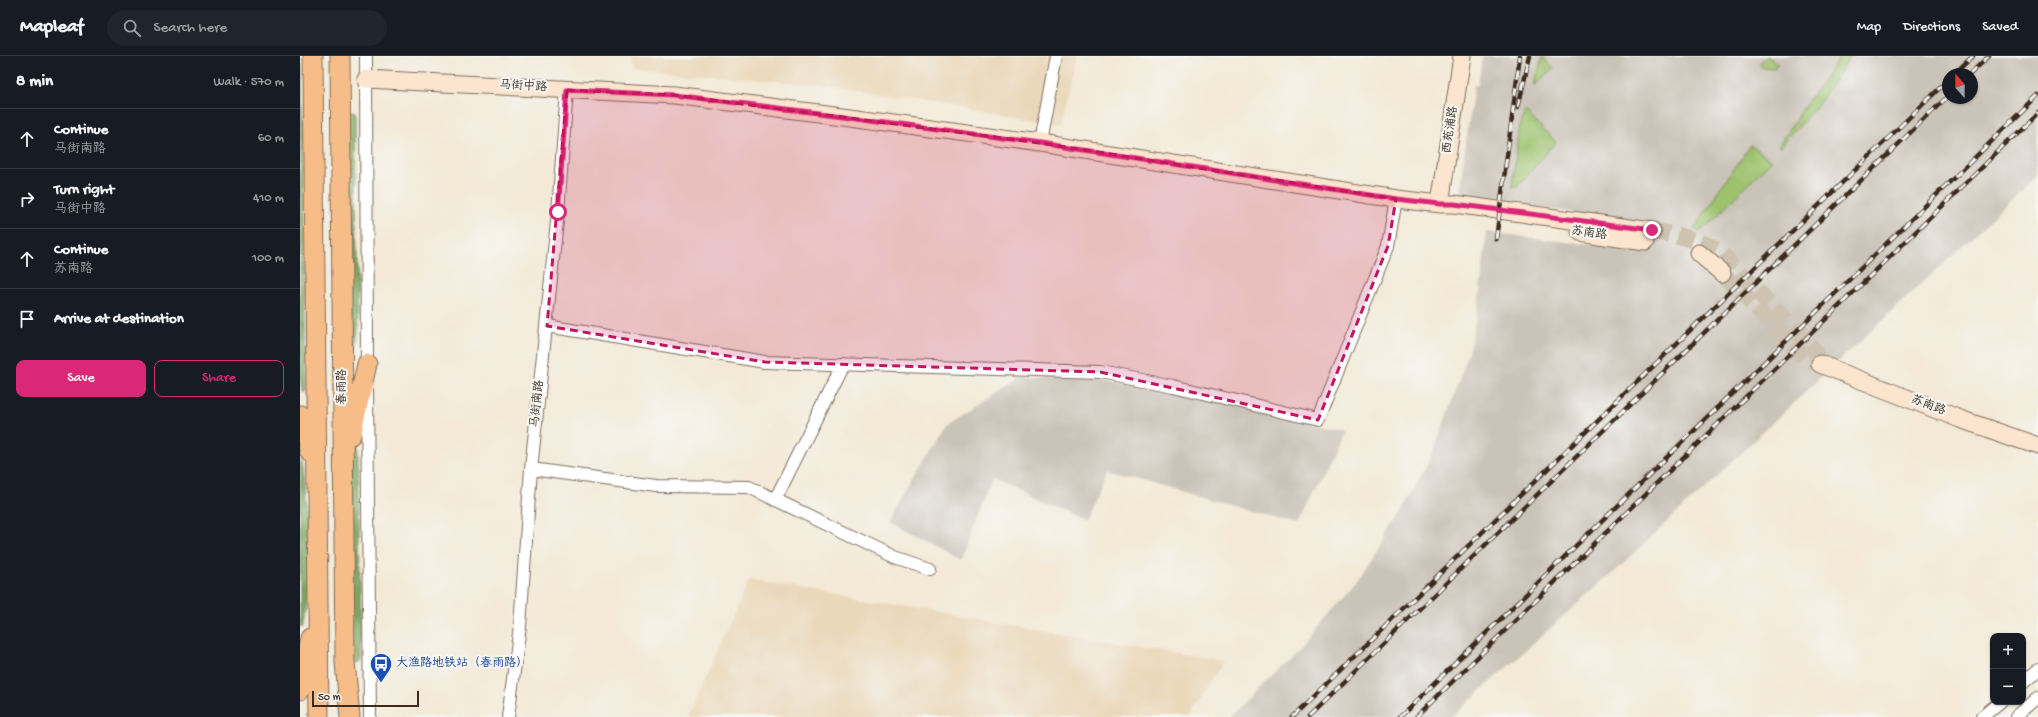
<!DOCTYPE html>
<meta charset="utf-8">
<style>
body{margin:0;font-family:"Gochi Hand","LXGW WenKai TC",sans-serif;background:#20242c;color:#f1f3f6}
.controls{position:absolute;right:12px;bottom:12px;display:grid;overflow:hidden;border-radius:8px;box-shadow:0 1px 3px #0004}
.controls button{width:36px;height:36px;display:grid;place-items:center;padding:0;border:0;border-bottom:1px solid #363941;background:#171b24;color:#f1f3f6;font:20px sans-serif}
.compass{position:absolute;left:1642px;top:12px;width:36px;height:36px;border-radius:50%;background:#171b24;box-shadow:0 1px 3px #0004;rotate:339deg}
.scale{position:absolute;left:12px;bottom:10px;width:107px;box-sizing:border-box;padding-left:4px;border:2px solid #3b2a1e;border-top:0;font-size:11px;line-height:14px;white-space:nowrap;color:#3b2a1e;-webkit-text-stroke:3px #f6f6f2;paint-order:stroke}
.stop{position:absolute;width:12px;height:12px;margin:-9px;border:3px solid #db2777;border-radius:50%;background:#fff}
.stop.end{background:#db2777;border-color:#fff;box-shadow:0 1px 4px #0008}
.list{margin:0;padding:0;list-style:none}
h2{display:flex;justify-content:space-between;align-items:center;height:52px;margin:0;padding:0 16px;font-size:17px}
h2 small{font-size:13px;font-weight:400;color:#9ea1a6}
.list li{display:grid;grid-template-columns:26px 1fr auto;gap:12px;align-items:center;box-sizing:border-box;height:60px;padding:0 16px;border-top:1px solid #363941}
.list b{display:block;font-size:15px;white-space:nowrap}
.list p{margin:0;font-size:13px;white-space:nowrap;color:#9ea1a6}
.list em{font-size:13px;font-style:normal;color:#9ea1a6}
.actions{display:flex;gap:8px;padding:12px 16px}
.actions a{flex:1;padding:9px 0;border:1px solid #db2777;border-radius:8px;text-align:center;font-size:14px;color:#db2777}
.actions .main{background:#db2777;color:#fff}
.icon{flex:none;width:22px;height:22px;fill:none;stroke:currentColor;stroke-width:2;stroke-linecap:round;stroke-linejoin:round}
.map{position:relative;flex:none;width:1738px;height:661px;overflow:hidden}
header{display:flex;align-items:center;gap:24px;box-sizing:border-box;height:56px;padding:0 20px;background:#171b24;border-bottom:1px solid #363941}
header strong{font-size:19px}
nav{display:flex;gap:22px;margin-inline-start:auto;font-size:14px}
.search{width:280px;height:36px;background:#20242c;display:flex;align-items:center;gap:10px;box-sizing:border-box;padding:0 14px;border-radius:22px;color:#9ea1a6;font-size:15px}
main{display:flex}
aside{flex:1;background:#171b24}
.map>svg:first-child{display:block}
.built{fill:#ead8ba}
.industrial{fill:#cac3b8;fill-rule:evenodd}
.green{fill:#9cc26d;stroke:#6c7646}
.forest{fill:#7da860;stroke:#5c693f}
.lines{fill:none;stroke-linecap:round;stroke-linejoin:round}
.secondary-tunnel{stroke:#cec3b1;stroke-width:17;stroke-dasharray:17 8;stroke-linecap:butt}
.street-casing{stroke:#7b6d5e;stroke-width:14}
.secondary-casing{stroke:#7b6d5e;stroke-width:19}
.primary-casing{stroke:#7b6d5e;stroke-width:21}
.street{stroke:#fff;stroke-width:12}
.secondary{stroke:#fce5cf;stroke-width:17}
.primary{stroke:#f7bd88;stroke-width:19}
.rail-casing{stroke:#3b2a1e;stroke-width:4.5}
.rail{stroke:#f6f6f2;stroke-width:3;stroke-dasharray:9;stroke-linecap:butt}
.route{stroke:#db2777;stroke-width:5}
.marked{fill:#c2185b;fill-opacity:0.2;stroke:#c2185b;stroke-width:3;stroke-dasharray:8 5;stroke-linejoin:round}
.labels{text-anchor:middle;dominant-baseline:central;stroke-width:4;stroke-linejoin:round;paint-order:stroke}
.street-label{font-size:12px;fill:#3b2a1e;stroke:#f6f6f2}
.transit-label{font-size:12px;fill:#164399;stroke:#f6f6f2;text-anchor:start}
</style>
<header>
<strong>Mapleaf</strong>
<div class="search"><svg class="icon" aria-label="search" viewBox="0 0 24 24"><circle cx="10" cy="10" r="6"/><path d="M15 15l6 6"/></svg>Search here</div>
<nav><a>Map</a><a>Directions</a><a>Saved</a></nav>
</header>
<main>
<aside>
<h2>8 min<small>Walk · 570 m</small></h2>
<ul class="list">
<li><svg class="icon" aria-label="ahead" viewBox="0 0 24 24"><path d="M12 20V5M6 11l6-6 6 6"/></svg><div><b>Continue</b><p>马街南路</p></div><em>60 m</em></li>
<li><svg class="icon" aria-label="right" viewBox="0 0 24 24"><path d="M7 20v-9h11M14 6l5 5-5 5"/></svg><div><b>Turn right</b><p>马街中路</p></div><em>410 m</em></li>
<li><svg class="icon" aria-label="ahead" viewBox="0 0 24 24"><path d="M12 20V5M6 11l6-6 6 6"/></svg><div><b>Continue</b><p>苏南路</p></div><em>100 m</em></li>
<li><svg class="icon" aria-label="arrive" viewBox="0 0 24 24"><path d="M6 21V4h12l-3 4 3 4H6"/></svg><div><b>Arrive at destination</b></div></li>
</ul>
<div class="actions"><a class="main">Save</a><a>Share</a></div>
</aside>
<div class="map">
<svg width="1738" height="661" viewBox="0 0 1738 661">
<rect width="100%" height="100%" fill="#f6f6f2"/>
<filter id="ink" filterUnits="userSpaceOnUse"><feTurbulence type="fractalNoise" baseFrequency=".025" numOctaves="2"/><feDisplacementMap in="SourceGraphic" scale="8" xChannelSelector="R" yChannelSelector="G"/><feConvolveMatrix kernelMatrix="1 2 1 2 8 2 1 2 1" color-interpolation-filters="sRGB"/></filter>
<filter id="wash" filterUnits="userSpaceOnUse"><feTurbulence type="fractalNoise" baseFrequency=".012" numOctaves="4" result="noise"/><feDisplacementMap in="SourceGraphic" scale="16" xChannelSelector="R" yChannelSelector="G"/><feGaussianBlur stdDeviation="0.9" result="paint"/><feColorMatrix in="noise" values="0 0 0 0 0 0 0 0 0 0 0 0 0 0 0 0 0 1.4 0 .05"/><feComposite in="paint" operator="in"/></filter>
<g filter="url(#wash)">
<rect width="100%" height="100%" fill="#f3e9d6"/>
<path class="built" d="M331,0H777L761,68L520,29L331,12Z
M449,524L923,605L890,661H388Z"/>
<path class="industrial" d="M1182,0H1738V119L1307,522L1151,661H929L999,592L1056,526L1103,455L1133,397L1169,297L1178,251L1187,176L1337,195L1357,169L1248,153L1159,137L1174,29H1178ZM1648,18H1672V42H1648Z
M722,321L808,325L903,340L1042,374L999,469L807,414L784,464L692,423L661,504L590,466L647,368Z"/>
<path class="green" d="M1466,0L1478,7L1474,12L1463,11L1459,7Z
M1540,0H1551L1519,47L1481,91L1479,90L1506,48Z
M1242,1L1253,12L1234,30Z
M1225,55L1256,86L1217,131H1212L1220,69Z
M1450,89L1472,104L1399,177L1394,173Z"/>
<path class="forest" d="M0,9H2L6,335L2,336L0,322Z
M50,55L55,57L58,277L53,314H50L48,57Z
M55,385H58L61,604L58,607H55L53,604L51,412Z
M0,404H2C9,456 11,519 3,570L0,571Z"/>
</g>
<g filter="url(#ink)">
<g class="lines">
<path class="secondary-tunnel" d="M1352,175C1378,179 1399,183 1421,197L1515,295L1520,308
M1422,217L1507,304L1514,306"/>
<g class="street-casing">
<path id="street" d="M66,0L67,314
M740,87L756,0
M247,270L465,306L800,316L873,330L1018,364L1088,190L1096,143
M67,334L70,661
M231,413L356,430L449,431L595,501L630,513
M475,444L543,308
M1723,626L1738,613
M208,661L220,570L231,413L258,156L267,34
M1682,661L1700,646
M1716,661L1738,642"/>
</g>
<g class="secondary-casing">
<path id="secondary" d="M66,23L374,39L542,60L740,87L1096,143L1140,148H1154L1352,175
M1140,148L1162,0
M1280,176L1345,186
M1399,197L1422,217
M1520,308L1660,363L1738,390"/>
</g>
<g class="primary-casing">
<path id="primary" d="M13,0L19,661
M40,0L45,606L50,661
M0,359L10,396
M51,379L67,308
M0,634L10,582"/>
</g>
<use href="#street" class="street"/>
<use href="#secondary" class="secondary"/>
<use href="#primary" class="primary"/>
<g class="rail-casing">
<path id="rail" d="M1654,18L1673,0
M1670,18L1689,0
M1218,51L1230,0
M1196,183L1220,0
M992,661L1648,24
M1008,661L1648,40
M1100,661L1738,40
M1116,661L1738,57"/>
</g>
<use href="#rail" class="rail"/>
</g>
</g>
<g class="lines" filter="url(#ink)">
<path class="route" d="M258,156L267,34L374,39L542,60L740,87L1096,143L1140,148H1154L1352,174"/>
</g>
<path class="marked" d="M267,34L374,39L740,87L1096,143L1088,190L1018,364L800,316L465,306L247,270Z"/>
<defs>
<g id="bus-pin" transform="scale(1.15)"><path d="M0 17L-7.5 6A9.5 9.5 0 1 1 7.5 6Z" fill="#1a4fb4" stroke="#f6f6f2"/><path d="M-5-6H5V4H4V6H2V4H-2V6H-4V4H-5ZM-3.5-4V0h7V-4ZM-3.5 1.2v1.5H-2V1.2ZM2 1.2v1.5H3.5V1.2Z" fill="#fff"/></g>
</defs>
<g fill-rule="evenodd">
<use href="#bus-pin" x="81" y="608"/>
</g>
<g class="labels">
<g class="street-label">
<text transform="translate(223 31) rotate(3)">马街中路</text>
<text transform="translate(1151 74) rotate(-82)">西苑浦路</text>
<text transform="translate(1289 178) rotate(8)">苏南路</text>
<text transform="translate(43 331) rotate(-90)">春雨路</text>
<text transform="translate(238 348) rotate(-84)">马街南路</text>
<text transform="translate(1628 350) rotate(21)">苏南路</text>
</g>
<g class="transit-label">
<text x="96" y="608">大渔路地铁站（春雨路）</text>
</g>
</g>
</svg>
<div class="controls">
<button>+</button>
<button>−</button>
</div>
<svg class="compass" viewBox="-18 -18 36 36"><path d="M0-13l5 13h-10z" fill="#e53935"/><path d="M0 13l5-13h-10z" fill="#9ea1a6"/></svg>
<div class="scale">50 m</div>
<div class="stop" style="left:258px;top:156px"></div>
<div class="stop end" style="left:1352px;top:174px"></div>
</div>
</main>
